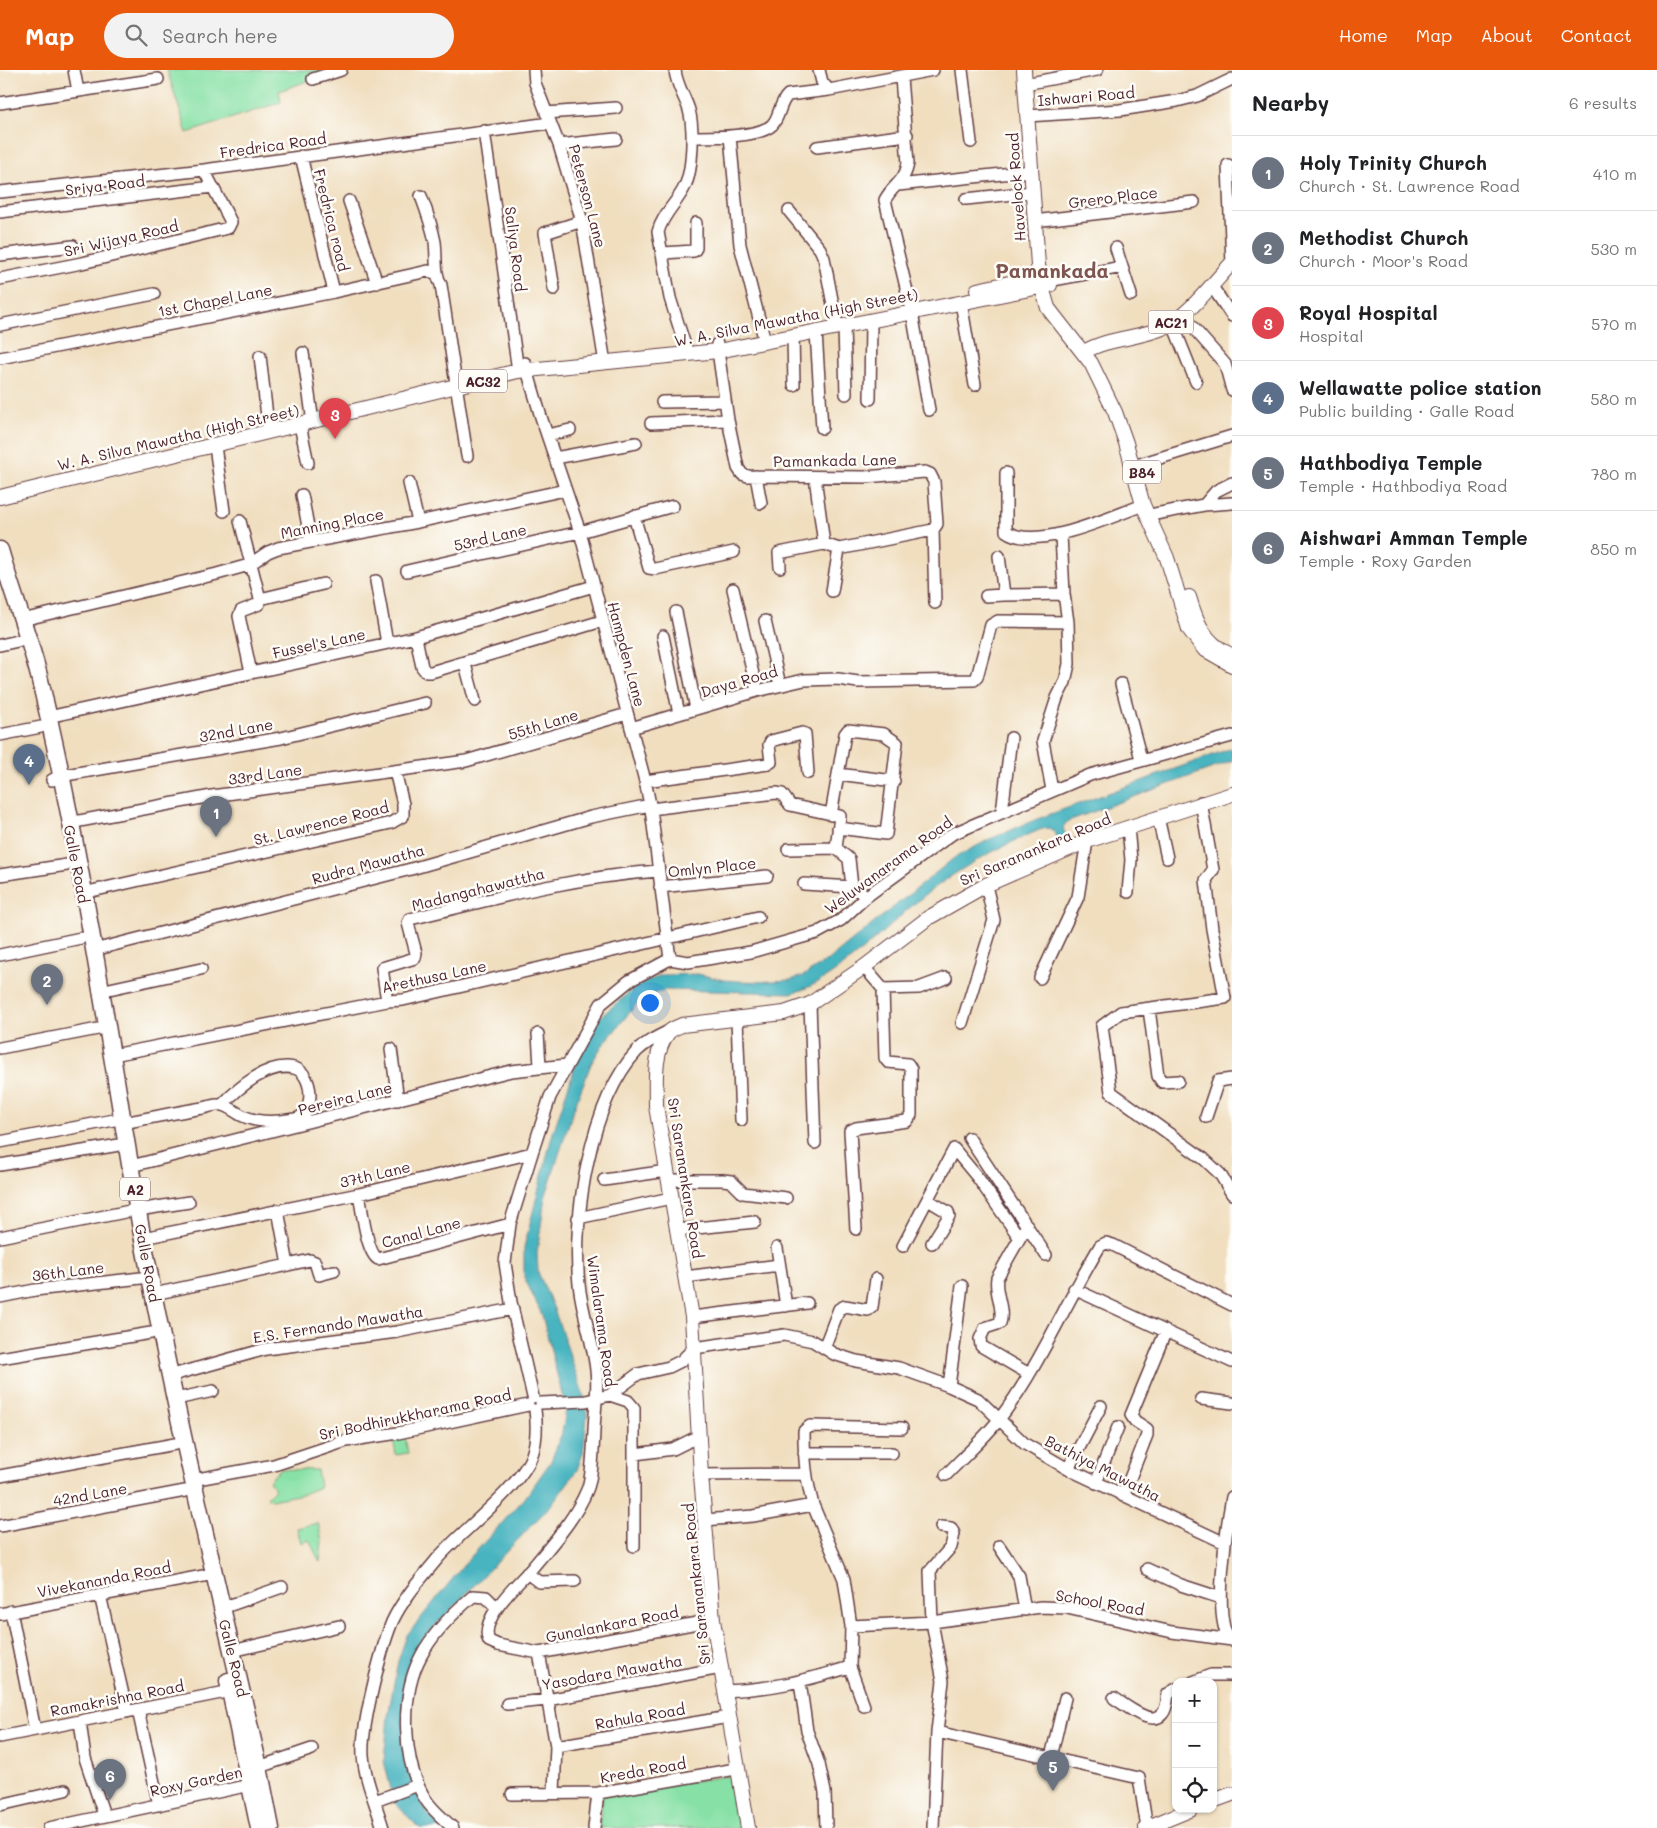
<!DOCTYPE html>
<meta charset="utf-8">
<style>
body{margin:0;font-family:Mali,sans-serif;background:#f2f2f2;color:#202124}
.controls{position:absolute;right:15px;bottom:15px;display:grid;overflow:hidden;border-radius:10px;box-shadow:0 1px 4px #0004}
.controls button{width:45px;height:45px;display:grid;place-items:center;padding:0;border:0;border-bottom:1px solid #e0e0e0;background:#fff;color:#202124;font:25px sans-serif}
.you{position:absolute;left:649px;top:932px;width:18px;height:18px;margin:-12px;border:4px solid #fff;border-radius:50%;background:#1a73e8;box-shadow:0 0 0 8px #1a73e833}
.badge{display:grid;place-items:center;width:32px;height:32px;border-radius:50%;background:#ea580c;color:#fff;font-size:16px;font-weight:700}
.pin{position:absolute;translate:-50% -41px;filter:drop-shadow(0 1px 2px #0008)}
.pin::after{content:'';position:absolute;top:26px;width:18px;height:15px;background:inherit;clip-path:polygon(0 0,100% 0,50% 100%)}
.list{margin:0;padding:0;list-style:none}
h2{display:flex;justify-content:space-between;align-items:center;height:65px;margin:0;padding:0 20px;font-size:21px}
h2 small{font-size:16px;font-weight:400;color:#757577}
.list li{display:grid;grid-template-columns:32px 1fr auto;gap:15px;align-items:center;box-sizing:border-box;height:75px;padding:0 20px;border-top:1px solid #e0e0e0}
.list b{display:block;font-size:19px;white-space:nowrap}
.list p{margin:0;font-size:16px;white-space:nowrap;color:#757577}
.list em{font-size:16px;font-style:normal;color:#757577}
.icon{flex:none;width:28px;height:28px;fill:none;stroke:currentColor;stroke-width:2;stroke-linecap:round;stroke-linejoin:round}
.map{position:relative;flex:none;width:1232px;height:1758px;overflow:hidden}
header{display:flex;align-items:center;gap:30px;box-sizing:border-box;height:70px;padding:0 25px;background:#ea580c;color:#fff}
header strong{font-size:24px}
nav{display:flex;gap:28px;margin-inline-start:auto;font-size:18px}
.search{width:350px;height:45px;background:#f2f2f2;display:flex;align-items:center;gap:12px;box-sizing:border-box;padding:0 18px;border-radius:28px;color:#757577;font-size:19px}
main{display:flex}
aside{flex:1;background:#fff}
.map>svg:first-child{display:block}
.green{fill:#87e1a6;stroke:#688068}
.water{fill:#46b4c0;stroke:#486a76}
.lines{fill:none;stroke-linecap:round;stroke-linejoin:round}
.minor-casing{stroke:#633c41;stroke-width:14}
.major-casing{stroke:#633c41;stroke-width:16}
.highway-casing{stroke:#633c41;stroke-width:19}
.minor{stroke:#fff;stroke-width:11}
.major{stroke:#fff;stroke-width:14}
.highway{stroke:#fff;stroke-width:16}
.labels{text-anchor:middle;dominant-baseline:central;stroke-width:5;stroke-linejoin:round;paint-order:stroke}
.shield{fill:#fdfcf7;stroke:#806168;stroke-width:1}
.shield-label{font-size:14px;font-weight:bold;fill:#4a1f2b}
.street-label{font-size:15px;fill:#4a1f2b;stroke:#fdfcf7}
.district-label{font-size:20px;font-weight:bold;fill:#7e5550;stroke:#fdfcf7}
</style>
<header>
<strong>Map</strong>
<div class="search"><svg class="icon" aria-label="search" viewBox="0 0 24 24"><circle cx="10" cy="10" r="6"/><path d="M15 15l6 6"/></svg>Search here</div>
<nav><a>Home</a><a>Map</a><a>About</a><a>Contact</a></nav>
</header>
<main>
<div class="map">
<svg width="1232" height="1758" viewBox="0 0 1232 1758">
<rect width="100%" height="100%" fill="#fdfcf7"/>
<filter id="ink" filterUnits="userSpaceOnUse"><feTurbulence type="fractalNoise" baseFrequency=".02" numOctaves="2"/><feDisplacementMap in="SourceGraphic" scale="10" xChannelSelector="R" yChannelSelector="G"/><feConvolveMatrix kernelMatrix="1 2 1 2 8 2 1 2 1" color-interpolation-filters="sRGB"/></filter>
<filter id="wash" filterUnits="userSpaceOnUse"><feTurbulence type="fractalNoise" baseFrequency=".0096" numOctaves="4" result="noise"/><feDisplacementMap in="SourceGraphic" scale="20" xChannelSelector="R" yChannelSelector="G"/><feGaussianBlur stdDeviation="1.12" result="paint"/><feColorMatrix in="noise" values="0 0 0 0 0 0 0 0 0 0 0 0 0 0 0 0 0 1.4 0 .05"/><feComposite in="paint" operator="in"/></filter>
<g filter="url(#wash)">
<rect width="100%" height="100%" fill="#f0debf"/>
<path class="green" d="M167,0H339L279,21L281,32L187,63Z
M405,1367L408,1383L396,1385L393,1369Z
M280,1399L317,1400L320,1417L303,1424L271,1430L267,1427L275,1419L269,1411Z
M318,1453L322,1471L320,1492L309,1470L301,1473L297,1458Z
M734,1705L743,1758H599L603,1724Z"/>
<path class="water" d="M1232,678V691L1068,751L1063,757L1067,772L1060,775L1055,762L1049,758L1042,759C1001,776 964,795 929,822C889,852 840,911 792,923L666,920L646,926L640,930L602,976L591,994L573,1041L545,1128L537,1183L538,1202L554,1239L586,1332L587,1347L583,1383L577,1400L553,1433L422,1570L415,1583L405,1632L414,1716L427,1743L444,1758H419L394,1732L384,1691L388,1646L398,1591L407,1565L467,1491L525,1428L551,1391L562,1363L566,1340L542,1245L524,1207V1177L552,1066L580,981L601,946L636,917L661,905L698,904L724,910L756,912L790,910L803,906L831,888L954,788L990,769L1037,749Z"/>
</g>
<g filter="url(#ink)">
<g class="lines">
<g class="minor-casing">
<path id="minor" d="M74,0L78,21
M534,0L535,13L559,75L582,151L605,293
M675,0C676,14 685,27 689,40C694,58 693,99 685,116C678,132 663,143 658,162L670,228L688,285
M819,0L822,12L829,20L933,0
M962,0L971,72
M901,8L908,93C905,113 893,114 885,130L912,242L929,340
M313,9L341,0
M1025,14L1097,0
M0,33L158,9
M546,43L616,38
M1027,46L1120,40L1177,31L1197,26L1232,9
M484,61L518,301
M730,66L740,175L763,264
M692,67C710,67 758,68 772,55C780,47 779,33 788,25L829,20
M559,75L616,69
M817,77L907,65
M301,86L334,222
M1228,95L1232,194
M898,115L1031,101
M0,122L204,100L550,53
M421,126C427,142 432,156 435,172C437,188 434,201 441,215L467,386
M966,129L1032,122
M349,131L377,213
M789,141L820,179L824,188L836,250
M0,142L213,117
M1034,151L1194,132
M1116,178L1131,225
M663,183L694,181L696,178V153
M0,185L73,176
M0,209L82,193L228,158L231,152L204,100
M1048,211L1122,197
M1211,215L1232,246
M554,219L545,163L582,151
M961,232L975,315
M1182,245L1225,294L1232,320
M1172,252L1196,312
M0,255L154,224
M844,257L846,324
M816,262L822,358
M793,266L794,315
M717,274L728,350L738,398L742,404L748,406L865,407L925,402L930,404L934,412L937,454L933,460L935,533
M303,283L313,352
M260,286L268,355
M0,288L334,222L428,201L435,203
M525,293L541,347L580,462L645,711L651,739L670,889
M870,329L871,251
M662,332L725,331
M651,353L728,350
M300,355L308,393
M547,365L570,360
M215,376L224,441
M555,388L636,373
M1140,394L1232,366
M1006,403V461C1035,482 1111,447 1143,435
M756,406L761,433
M815,407L824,474
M409,413L418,452
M302,425L311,472
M1204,435L1216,421L1232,413
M1155,444L1204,435L1232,433
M634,446L649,498L655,499L734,482
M240,451L260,529L259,534L241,541L239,546L251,603
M999,486L1004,525L1064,524
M780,497L779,483L824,474L839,479L933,460
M407,501L580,462L673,436
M376,511L387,573
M733,519L757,621
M832,521L839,479
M986,526L1004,525
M260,529L323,514
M676,542L696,639
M22,550L217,504L249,495L268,482L278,478L418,452L565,420
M765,551L780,615
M663,566L679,644
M416,567L422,597L426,602H431L602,551
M0,575L18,571
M465,594L475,631
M1121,614L1141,689
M48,647L416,567L594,516
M631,658L757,621L804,610L838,609L858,612L974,610L977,607L991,555L998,551L1068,552
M0,665L41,657
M838,704L894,711
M52,710L60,706L281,668L425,633
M645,711L768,694L771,692L769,675L771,671L802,663L805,664L808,703
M1052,720L1043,671L1057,628L1065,612L1069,594L1068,552L1064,524L1061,465
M1201,732L1213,800L1206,810L1212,859L1225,928L1121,942L1102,956L1111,1022L1204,1089L1220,1104L1232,1124
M651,739L776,723L782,724L790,735L840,746L836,778L849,789L852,817L867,826
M1002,742L1011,668
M831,745L845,664L848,660L884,664L897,673L886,764L838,758
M1158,747L1167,788
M69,753L212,726L466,691L627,644
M1128,757L1131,790L1128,822
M788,779L836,778
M0,805L67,795
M804,814L852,817
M660,817L767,806
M83,823L391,753L403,746V734L395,701
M94,880L411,799L591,747L650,735
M0,885L81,868
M670,889L688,892L751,882L817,863L841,850L867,826L952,764L1090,705L1232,666
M1040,908L1078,827L1087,771
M883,919L919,918L946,908
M100,921L201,899
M387,931L382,898L415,888L416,883L408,853L410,849C492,829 573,807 658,801
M810,934L815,1073
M1149,939L1158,1006L1162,1012L1178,1011
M737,949L741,1050
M962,953L994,850L986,815
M669,961C657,967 646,972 637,981C590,1032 572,1147 579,1214C582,1243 593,1271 596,1300C598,1314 596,1330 595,1345C593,1364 594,1404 587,1420C575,1449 552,1474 533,1497C519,1513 478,1549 489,1571L498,1575L539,1583L713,1550
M538,964L540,996
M0,978L98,959
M391,979L398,1030
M113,985L387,931L403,930L758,847
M1206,1047L1218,1011L1232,1009
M124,1053C150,1048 177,1042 203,1038C208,1037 217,1034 222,1035C229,1036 236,1043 243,1046C258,1053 279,1052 295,1049C317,1044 313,1002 294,998C268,992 238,1018 222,1035
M969,1068L1046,1185
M0,1072L114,1050
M0,1095L119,1075
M131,1096L511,1001L567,995
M604,1110L667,1101
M669,1110H723L731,1111L743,1123L786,1128
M359,1124C362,1138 366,1182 378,1189L510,1154
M928,1130L948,1142L949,1146L932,1173
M138,1140L189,1132
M578,1148L671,1128
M1027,1155L997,1208C994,1223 1005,1238 1000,1253L985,1258L980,1269L981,1276L1029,1304
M856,1159L850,1061L856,1058L907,1051L911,1045V999L908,994L888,992L885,988L883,919L864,897
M677,1160L755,1152
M0,1167L130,1141
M143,1168L359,1124L532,1083
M903,1176L954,1079L978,1108L1019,1167
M777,1178L786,1236
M288,1195L310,1190L315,1192L319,1205L334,1201
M685,1207L779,1195
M1074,1219L1232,1292
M154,1224L288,1195L278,1140
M0,1227L35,1220L141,1208
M692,1247L807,1233
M824,1278L839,1239L845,1236L868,1240L872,1237L876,1209
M0,1288L151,1263
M169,1306L266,1279L397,1262L513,1239
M949,1316L962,1216
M610,1325L628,1331L634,1338V1476
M533,1327L511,1232L505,1193L510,1154L532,1083L550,1027L601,934L629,911L670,889
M176,1329L213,1321
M1201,1329L1232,1333
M541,1333L586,1331L610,1325L638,1304L669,1297L681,1291L694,1278L784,1265L813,1271L834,1284L856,1291L899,1298L949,1316L978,1329L1025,1374L1068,1399L1225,1473
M804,1383H892
M635,1384L673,1379L699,1366
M1068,1399L1101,1336
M701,1405L805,1404
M946,1405C964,1386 985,1368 1001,1347C1040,1295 1066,1232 1100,1176L1106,1173L1113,1175L1232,1235
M0,1406L175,1374
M192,1410L274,1395L346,1371L398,1363L528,1335
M1096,1413L1118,1357
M1123,1426L1147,1365V1359L1135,1351L1131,1345L1165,1263
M813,1435C806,1409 804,1389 804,1361L810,1356L902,1358
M705,1450L753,1446L813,1435L844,1509L851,1556L850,1597L864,1636
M0,1456L185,1421
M999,1476L1019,1506L1025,1540
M1147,1499L1181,1515L1221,1528
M527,1503L539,1512L575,1511
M100,1525L127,1642
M222,1538L282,1517
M11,1541L35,1660
M0,1544L214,1504
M851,1556L932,1552L1041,1537L1067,1538L1172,1562L1232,1570
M1230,1569C1212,1551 1227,1454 1232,1427
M232,1581L339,1556
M539,1583L556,1676L554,1722
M800,1612L807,1661L819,1694L825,1722L826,1758
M1193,1612L1211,1605H1232
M725,1621C773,1619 804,1611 850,1597
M1114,1628C1125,1635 1152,1658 1163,1643C1167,1638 1167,1630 1168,1624L1176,1619
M507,1634L547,1630L721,1598
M138,1640L159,1735
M80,1651L85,1688L104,1745
M937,1662L1139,1708L1147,1758
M0,1667L236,1620
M556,1676L729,1647
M1051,1687L1065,1628
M259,1697L312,1679
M512,1724L598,1723L736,1699
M375,1731L418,1715
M0,1735L65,1720
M49,1758L255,1714
M383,1758C376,1734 365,1710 363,1685C361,1657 381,1579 392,1552C402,1530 422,1507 438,1488C462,1460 521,1417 532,1385C537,1370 537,1355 535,1340
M453,1758C444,1749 433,1741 426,1730C402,1693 400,1625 421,1586C433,1563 453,1543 473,1526L486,1527L497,1538
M594,1758L598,1723
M933,1758L937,1662L943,1611L932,1552L930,1501L951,1477L954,1464L951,1458L941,1457"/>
</g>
<g class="major-casing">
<path id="major" d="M1024,0L1038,195L1042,217L1048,238L1091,293L1115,342L1126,373L1143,435L1167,488L1189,559L1204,579L1232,595
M977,220L1047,205
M1084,282C1109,267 1139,269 1165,257C1189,245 1213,213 1232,193
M0,427L518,301L718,281L1050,215
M1189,527C1196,551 1204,573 1229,584
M1213,1731L1232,1724
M748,1758L713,1550L701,1405L692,1247L656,1036C656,1013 653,982 668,963C671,959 677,957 682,955L784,943L810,934L864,897L928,848L986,815L1087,771L1232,724
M1146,1758L1192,1739"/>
</g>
<g class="highway-casing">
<path id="highway" d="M0,480C12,522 28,563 39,606C83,788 109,975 141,1159C174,1340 218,1518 259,1697L271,1758
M228,1611L259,1758"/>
</g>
<use href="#minor" class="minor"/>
<use href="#major" class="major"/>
<use href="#highway" class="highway"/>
</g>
</g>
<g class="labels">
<g class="shield">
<rect x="1148.5" y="240.5" width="45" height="23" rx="4"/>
<rect x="459" y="299.5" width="48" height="23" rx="4"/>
<rect x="1123" y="390.5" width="38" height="23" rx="4"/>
<rect x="120" y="1107.5" width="30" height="23" rx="4"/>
</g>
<g class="shield-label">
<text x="1171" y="252">AC21</text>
<text x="483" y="311">AC32</text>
<text x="1142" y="402">B84</text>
<text x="135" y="1119">A2</text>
</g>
<g class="street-label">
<text transform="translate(1086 26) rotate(-5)">Ishwari Road</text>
<text transform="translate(273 75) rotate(-8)">Fredrica Road</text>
<text transform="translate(105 115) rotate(-7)">Sriya Road</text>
<text transform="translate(1016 117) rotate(-94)">Havelock Road</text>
<text transform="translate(588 126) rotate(75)">Peterson Lane</text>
<text transform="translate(1113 127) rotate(-7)">Grero Place</text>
<text transform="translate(332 150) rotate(76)">Fredrica road</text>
<text transform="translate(121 168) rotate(-13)">Sri Wijaya Road</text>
<text transform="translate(516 179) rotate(83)">Saliya Road</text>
<text transform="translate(215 230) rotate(-11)">1st Chapel Lane</text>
<text transform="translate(796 247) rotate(-11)">W. A. Silva Mawatha (High Street)</text>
<text transform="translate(178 367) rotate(-13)">W. A. Silva Mawatha (High Street)</text>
<text transform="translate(835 390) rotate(-1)">Pamankada Lane</text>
<text transform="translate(332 453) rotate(-11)">Manning Place</text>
<text transform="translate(490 467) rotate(-13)">53rd Lane</text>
<text transform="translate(319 573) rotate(-12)">Fussel's Lane</text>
<text transform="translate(627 584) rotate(75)">Hampden Lane</text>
<text transform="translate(739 611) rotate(-16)">Daya Road</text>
<text transform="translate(543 654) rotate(-17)">55th Lane</text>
<text transform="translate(236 660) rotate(-10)">32nd Lane</text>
<text transform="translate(265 704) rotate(-8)">33rd Lane</text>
<text transform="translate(321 753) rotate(-14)">St. Lawrence Road</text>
<text transform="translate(1035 779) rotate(-23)">Sri Saranankara Road</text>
<text transform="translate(77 794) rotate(79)">Galle Road</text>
<text transform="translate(368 794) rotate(-15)">Rudra Mawatha</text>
<text transform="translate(888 795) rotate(-36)">Weluwanarama Road</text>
<text transform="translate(712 797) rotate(-6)">Omlyn Place</text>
<text transform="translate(478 819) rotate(-14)">Madangahawattha</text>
<text transform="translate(434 906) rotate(-12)">Arethusa Lane</text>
<text transform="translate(345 1028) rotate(-14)">Pereira Lane</text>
<text transform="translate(375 1104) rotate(-13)">37th Lane</text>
<text transform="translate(686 1108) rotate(81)">Sri Saranankara Road</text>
<text transform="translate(421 1162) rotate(-15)">Canal Lane</text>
<text transform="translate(148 1193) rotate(79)">Galle Road</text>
<text transform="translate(68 1201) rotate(-7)">36th Lane</text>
<text transform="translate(602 1251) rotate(82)">Wimalarama Road</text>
<text transform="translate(338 1254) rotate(-9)">E.S. Fernando Mawatha</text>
<text transform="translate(415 1344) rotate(-12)">Sri Bodhirukkharama Road</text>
<text transform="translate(1103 1398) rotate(27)">Bathiya Mawatha</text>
<text transform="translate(90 1424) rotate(-10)">42nd Lane</text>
<text transform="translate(104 1509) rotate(-11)">Vivekananda Road</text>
<text transform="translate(696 1514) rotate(-96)">Sri Saranankara Road</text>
<text transform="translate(1100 1532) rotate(10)">School Road</text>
<text transform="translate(612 1554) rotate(-11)">Gunalankara Road</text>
<text transform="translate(234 1588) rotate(76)">Galle Road</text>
<text transform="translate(612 1602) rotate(-10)">Yasodara Mawatha</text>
<text transform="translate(117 1628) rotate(-11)">Ramakrishna Road</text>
<text transform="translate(640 1646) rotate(-10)">Rahula Road</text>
<text transform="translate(643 1700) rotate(-10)">Kreda Road</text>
<text transform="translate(196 1711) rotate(-12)">Roxy Garden</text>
</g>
<g class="district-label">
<text x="1052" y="200">Pamankada</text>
</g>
</g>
</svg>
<div class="controls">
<button>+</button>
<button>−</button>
<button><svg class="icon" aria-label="locate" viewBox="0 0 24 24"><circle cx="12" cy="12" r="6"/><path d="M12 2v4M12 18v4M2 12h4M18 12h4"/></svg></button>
</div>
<div class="you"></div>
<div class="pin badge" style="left:216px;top:767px;background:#6b7280">1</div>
<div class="pin badge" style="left:47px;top:935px;background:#6b7280">2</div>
<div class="pin badge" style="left:335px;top:369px;background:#e0444e">3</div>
<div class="pin badge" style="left:29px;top:715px;background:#5c6f8a">4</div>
<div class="pin badge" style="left:1053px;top:1721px;background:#6b7280">5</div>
<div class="pin badge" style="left:110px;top:1730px;background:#6b7280">6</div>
</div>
<aside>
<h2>Nearby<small>6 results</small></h2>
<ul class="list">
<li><span class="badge" style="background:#6b7280">1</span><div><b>Holy Trinity Church</b><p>Church · St. Lawrence Road</p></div><em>410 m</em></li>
<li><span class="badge" style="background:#6b7280">2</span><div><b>Methodist Church</b><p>Church · Moor's Road</p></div><em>530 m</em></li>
<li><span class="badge" style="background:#e0444e">3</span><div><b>Royal Hospital</b><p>Hospital</p></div><em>570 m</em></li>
<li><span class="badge" style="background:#5c6f8a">4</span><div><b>Wellawatte police station</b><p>Public building · Galle Road</p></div><em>580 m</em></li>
<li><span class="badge" style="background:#6b7280">5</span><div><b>Hathbodiya Temple</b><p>Temple · Hathbodiya Road</p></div><em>780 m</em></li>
<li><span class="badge" style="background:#6b7280">6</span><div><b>Aishwari Amman Temple</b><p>Temple · Roxy Garden</p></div><em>850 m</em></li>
</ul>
</aside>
</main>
